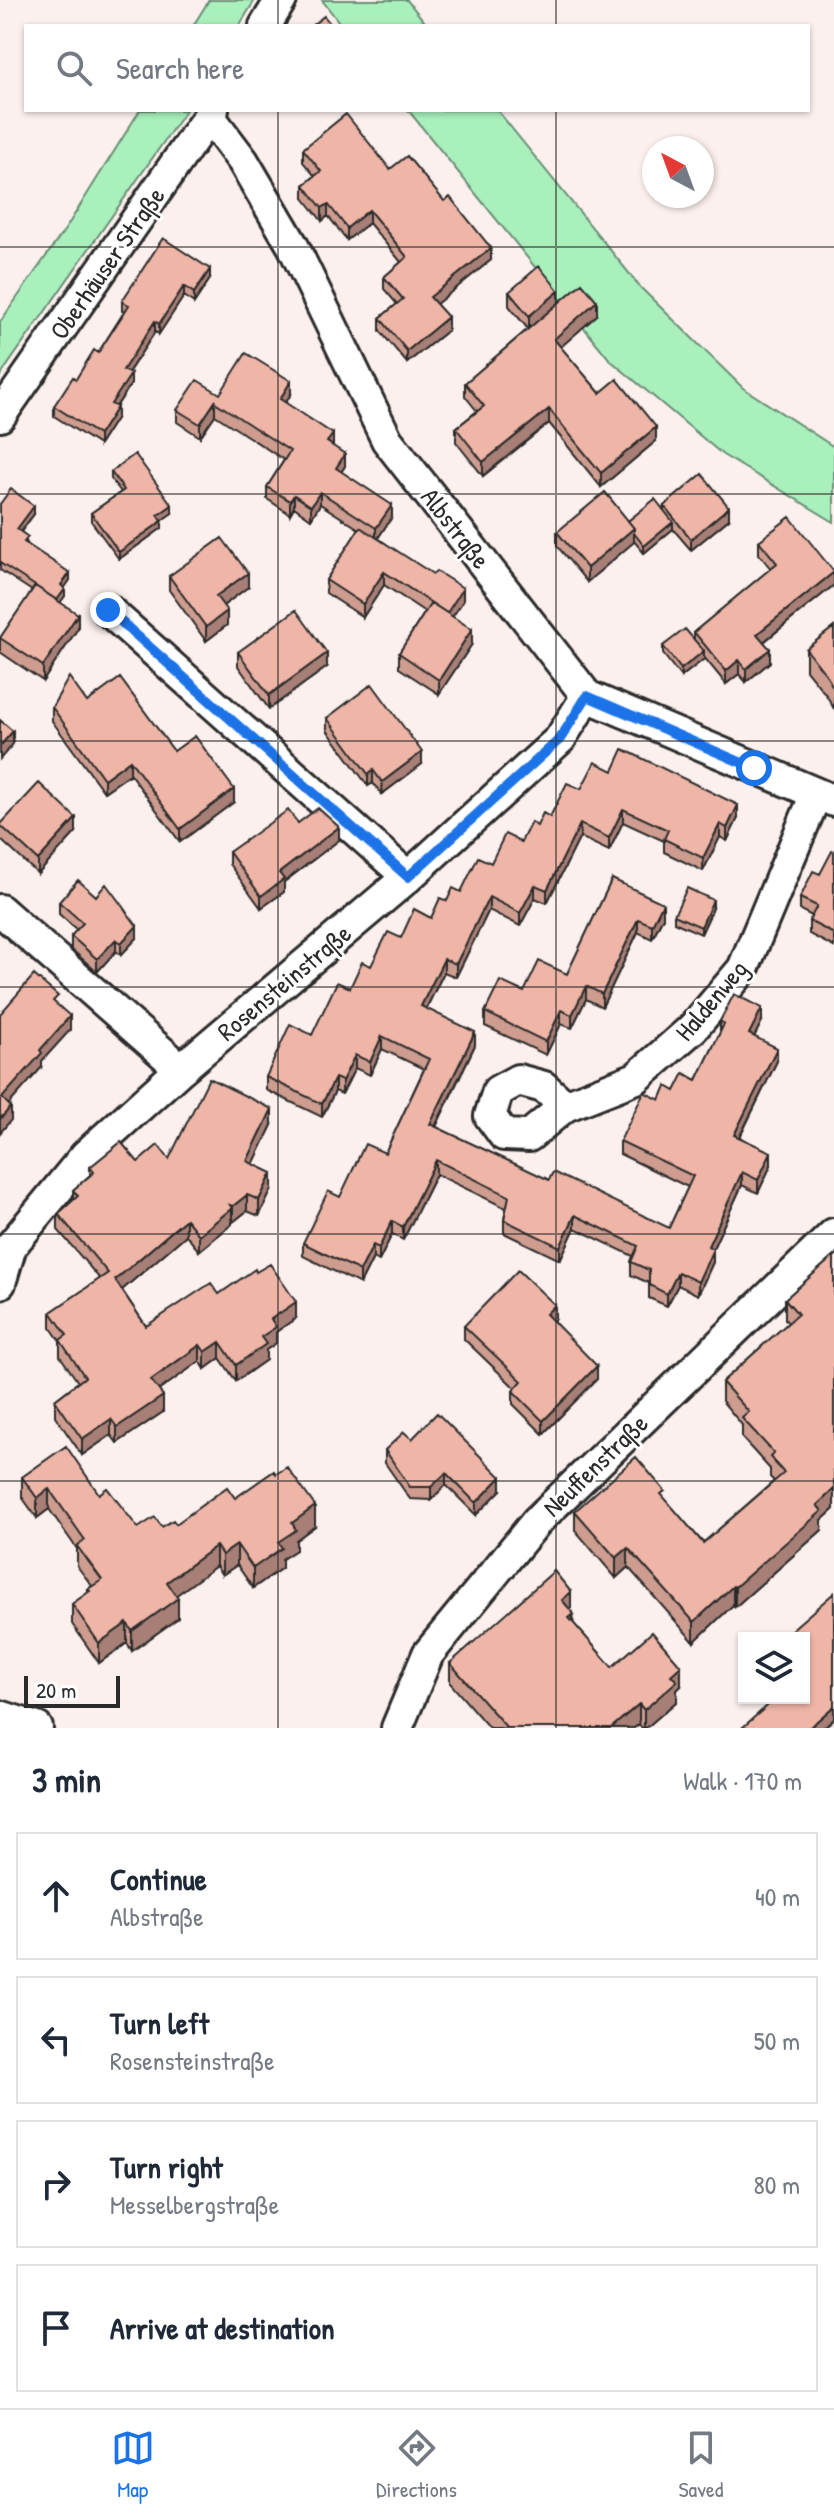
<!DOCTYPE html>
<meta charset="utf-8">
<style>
body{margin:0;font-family:"Patrick Hand",sans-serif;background:#f2f2f3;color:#1f2937}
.controls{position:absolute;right:24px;bottom:24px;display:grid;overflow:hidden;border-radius:0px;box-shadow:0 2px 6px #0004}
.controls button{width:72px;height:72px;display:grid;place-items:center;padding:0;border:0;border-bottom:2px solid #e0e1e3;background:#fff;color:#1f2937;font:40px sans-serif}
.compass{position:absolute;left:642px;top:136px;width:72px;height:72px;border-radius:50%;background:#fff;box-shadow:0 2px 6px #0004;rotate:319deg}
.scale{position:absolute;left:24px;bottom:20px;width:96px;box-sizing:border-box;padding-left:8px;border:4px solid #2b2b2b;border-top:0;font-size:22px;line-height:28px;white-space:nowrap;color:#2b2b2b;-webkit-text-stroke:6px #fff;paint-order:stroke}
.stop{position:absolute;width:24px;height:24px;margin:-18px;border:6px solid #1a73e8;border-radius:50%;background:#fff}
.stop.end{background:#1a73e8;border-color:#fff;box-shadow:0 2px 8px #0008}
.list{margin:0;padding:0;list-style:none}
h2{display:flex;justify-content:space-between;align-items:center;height:104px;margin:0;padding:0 32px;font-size:34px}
h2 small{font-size:26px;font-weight:400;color:#747a83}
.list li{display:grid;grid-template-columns:52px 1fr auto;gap:24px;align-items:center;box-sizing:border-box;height:128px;margin:0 16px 16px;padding:0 16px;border:2px solid #e0e1e3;border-radius:0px}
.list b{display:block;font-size:30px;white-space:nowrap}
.list p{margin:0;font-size:26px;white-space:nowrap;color:#747a83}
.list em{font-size:26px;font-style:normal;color:#747a83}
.icon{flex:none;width:44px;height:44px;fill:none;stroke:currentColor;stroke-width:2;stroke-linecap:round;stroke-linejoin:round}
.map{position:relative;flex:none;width:834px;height:1728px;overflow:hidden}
.search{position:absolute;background:#fff;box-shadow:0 2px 6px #0004;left:24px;right:24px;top:24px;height:88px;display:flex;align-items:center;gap:20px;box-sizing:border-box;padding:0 28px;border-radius:0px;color:#747a83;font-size:30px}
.sheet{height:680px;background:#fff}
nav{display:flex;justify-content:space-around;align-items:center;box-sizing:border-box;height:112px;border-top:2px solid #e0e1e3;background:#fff;font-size:22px;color:#747a83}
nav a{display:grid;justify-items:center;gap:4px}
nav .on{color:#1a73e8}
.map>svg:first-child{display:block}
.green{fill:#a9f0bd;stroke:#6a8e74;stroke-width:2}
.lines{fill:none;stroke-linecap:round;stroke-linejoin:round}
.street-casing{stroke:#2b2b2b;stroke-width:36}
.street{stroke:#fff;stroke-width:30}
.wall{fill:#ce9d90;stroke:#2b2b2b;stroke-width:2}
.shaded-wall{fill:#a77f76;stroke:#2b2b2b;stroke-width:2}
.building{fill:#efb6a8;stroke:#2b2b2b;stroke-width:2}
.route{stroke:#1a73e8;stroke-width:10}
.grid{fill:none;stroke:#2b2b2b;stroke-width:2;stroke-opacity:0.55}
.labels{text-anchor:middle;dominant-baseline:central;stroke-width:6;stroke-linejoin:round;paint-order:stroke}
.street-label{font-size:26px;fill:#2b2b2b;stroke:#fff}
</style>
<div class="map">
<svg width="834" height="1728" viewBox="0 0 834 1728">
<rect width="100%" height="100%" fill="#fcf0ee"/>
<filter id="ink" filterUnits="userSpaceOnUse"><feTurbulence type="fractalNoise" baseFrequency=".0125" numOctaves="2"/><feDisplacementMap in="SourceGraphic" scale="16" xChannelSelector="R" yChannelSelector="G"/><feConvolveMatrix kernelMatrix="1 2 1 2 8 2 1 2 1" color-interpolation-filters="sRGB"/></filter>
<g filter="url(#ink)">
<path class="green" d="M209,0H255L239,26H193Z
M322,0H407L428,26H342Z
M140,110H186L0,376V322L66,228Z
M408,110H497L641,288L743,388L834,447V522L723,455L610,360Z"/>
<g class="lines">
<g class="street-casing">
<path id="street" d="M265,26L281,0
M209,116L243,161L293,246L387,440L587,696L834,801
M0,416L213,110
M108,610L408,877
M0,910L181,1069
M565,1106L529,1136L504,1135L490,1116L498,1091L518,1080L544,1087L565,1106L636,1078L693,1028L743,969L816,794
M0,1283L11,1246L86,1155L181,1069L408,877L560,739L587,696
M0,1716L37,1728
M397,1728L428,1654L537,1521L834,1234"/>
</g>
<use href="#street" class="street"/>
</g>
<path class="wall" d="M303,149L390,169L491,260L436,304L448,330L407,363L380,331V318L397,304L384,289V277L401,262L369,223L347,240L328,216L322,221L304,198V185L315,176L303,162Z
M210,279L194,303L184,296L159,334L155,332L128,373L131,384L116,407L117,417L99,445L54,416V406L98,353L124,312L122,311V301Z
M509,292L559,303L597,315L560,347L600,393L656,441L601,487L549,423L483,476L456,442V428L477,411L465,396V383L528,329L509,306Z
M220,394H291L285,403L333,446L345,466L341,472L392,517L378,538L463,601L452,617L472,644L439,694L399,668V653L425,612L384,585L363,617L326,593V580L359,529L320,504L311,519L294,507L290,514L267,499V487L284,460L215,415L200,437L177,422V410Z
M111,472L172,513L161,520L162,528L119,559L91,521V513L121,492L111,479Z
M0,504L34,514L21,532L28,545L70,580L64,588L65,596L60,602L78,628L43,681L0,652V638L32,591L0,570Z
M664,506L729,519L691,550L673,529L644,553L634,541L587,582L557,546V532L628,521L664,510Z
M759,541L834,572V585L764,642L770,662L746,682L739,674L726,684L704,657V659L681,677L663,654V646L694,639V632L771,569L759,554Z
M169,576L248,587L223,606L227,625L206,641L169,590Z
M834,627V709L827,696L806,670V649Z
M238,652L327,667L269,709L238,666Z
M87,702L174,751L234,802L180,842L130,774L104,792L52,721V707Z
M327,718L422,764L382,794L373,783L368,786L327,730Z
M613,771L738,818L727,841L720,837L703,871L664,852V841L623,822L609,851L580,837L547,903L535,898L520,926L489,910L456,977L444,972L426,1009L475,1045L436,1127L549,1180L669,1228L688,1187L620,1154V1141L660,1100L697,1080L720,1033V1021H762L754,1037L777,1061L740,1137L771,1165L758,1193L742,1185L713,1248V1262L698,1295L678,1285L667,1306L649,1298V1283L631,1275V1262L633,1256L575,1228L560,1260L504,1233V1220L506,1208L436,1174L403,1240L392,1234L379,1261L373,1258L360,1284L303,1256V1243L340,1197L385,1153L424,1069L382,1049L370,1075L355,1068L342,1094L335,1091L322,1117L266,1090V1077L312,1035L350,988L401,938L431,918L447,901L461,892L491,863L521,842L537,826L550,817L581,789Z
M298,823L339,840L284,882V892L261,908L229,864V852Z
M0,825L76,832L38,874L0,839Z
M834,852V947L809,934V921L812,916L800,910V898L820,874Z
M612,879L663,917L652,939L638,932L602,1007L586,999L572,1028L561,1024L546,1055L485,1026V1012L524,992L567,974Z
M96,896L137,938L121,955L116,951L97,972L71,949V936L77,930L59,914V902Z
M713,908L701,934L674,922V915Z
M272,1125L253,1164L272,1189L259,1216L247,1211L233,1222H232V1224L199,1251L186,1235L122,1290L146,1326L219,1294L296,1318L276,1332V1343L266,1350V1360L236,1381L220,1358L205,1369L200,1361L159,1390L163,1412L117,1443L111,1435L82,1455L55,1416V1400L78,1382L60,1356V1341L51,1328V1312L100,1279L58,1230V1214L73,1201V1190L90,1175V1167L169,1159Z
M834,1256V1509L822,1520V1530L735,1607L733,1605L694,1642L628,1567L616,1578L575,1530V1511L665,1499L703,1543L774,1481L770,1477V1469L742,1438V1425L722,1401V1382L788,1323L785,1319V1299Z
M555,1319L553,1321L597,1379L543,1434L513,1404V1391L515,1388L464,1339V1326Z
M412,1439L501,1490L476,1515L446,1485L431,1500L410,1499L385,1463V1450Z
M22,1477L99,1494L138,1528L162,1527L176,1524L235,1498L315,1526L296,1540V1550L282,1559V1568L253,1588L237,1565L222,1575L216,1566L176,1595L178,1618L132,1651L127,1643L99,1663L72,1624V1604L88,1593V1589L92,1586L77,1566V1549L49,1509L37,1518L22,1497Z
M571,1611L574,1624L612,1667L681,1686L677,1690V1701L646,1728H642L639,1724L634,1728H489L450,1683V1663Z"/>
<path class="shaded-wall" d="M328,204V216L322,221V208Z
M369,210V223L347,240V228Z
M491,248V260L430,309V297Z
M210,269V279L194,303V293Z
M184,286V296L159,334V324Z
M559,291V305L529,330V316Z
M597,301V315L554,353V339Z
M448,317V330L407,363V351Z
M155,321V332L123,380V370Z
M131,374V384L111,414V404Z
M291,381V394L280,411V399Z
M215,402V415L200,437V424Z
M117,407V417L99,445V435Z
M549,409V423L483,476V462Z
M656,427V441L601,487V473Z
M333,434V446L327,442Z
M345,454V466L336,480V468Z
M320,492V504L311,519V506Z
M294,495V507L290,514V501Z
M172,505V513L158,523V515Z
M392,505V517L376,541V528Z
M34,506V514L17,536V529Z
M729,507V519L691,550V539Z
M162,521V528L119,559V552Z
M673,522V529L644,553V546Z
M634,528V542L587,582V568Z
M384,572V585L363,617V604Z
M834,572V585L757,647V634Z
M70,573V580L61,593V585Z
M248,573V587L216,611V596Z
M463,588V601L446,626V613Z
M65,589V596L57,607V600Z
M227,611V625L206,641V627Z
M78,614V628L43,681V666Z
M472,629V644L439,694V680Z
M770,649V662L746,682V669Z
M704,651V659L681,677V669Z
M327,653V667L269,709V695Z
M739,660V674L726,684V671Z
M13,731V744L0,759V746Z
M422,752V764L382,794V782Z
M130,760V774L104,792V779Z
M373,770V783L368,786V774Z
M234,789V802L180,842V829Z
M738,805V818L727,841V828Z
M623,809V822L609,851V838Z
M76,818V832L38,874V860Z
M580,824V837L547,903V890Z
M720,824V837L703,871V858Z
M339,827V840L284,882V892L261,908V896L279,873Z
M535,885V898L520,926V913Z
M489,897V910L456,977V964Z
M713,900V908L701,934V927Z
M663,903V917L652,939V925Z
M638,919V932L602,1007V994Z
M137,926V938L121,955V943Z
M116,939V951L97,972V959Z
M444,959V972L421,1019V1006Z
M586,986V999L572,1028V1015Z
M762,1008V1021L749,1047V1034Z
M561,1010V1024L546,1055V1042Z
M70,1016V1030L42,1061V1067L2,1112V1098L40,1050Z
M475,1032V1045L430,1137V1124Z
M382,1036V1049L370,1075V1062Z
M777,1048V1061L734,1148V1135Z
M355,1055V1068L342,1094V1081Z
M335,1078V1091L322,1117V1104Z
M11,1107V1120L0,1133V1119Z
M272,1109V1125L247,1177V1161Z
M771,1152V1165L758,1193V1180Z
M436,1160V1174L403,1240V1227Z
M742,1172V1185L708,1259V1246Z
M272,1173V1189L259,1216V1200Z
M247,1195V1211L233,1222V1206Z
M232,1208V1224L199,1251V1235Z
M575,1215V1228L560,1260V1247Z
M186,1219V1235L115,1296V1280Z
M392,1221V1234L379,1261V1248Z
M373,1245V1258L360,1284V1271Z
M713,1249V1262L698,1295V1282Z
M678,1272V1285L667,1306V1294Z
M296,1302V1318L276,1332V1343L266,1350V1360L236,1381V1365L261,1337L271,1319Z
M555,1305V1319L546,1328V1314Z
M220,1342V1358L205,1369V1352Z
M200,1345V1361L151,1396V1380Z
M597,1366V1379L543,1434V1421Z
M163,1396V1412L117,1443V1427Z
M111,1419V1435L82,1455V1439Z
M446,1473V1485L431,1500V1487Z
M501,1477V1490L476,1515V1503Z
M49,1489V1509L37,1518V1498Z
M834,1489V1509L822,1520V1530L735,1607V1587L817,1505Z
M315,1506V1526L296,1540V1550L282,1559V1568L253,1588V1568L278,1542L292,1523Z
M237,1545V1565L222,1575V1555Z
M216,1546V1566L167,1602V1582Z
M628,1548V1567L616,1578V1558Z
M733,1586V1605L694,1642V1622Z
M571,1592V1612L562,1600Z
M178,1598V1618L132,1651V1631Z
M127,1623V1643L99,1663V1643Z
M681,1666V1686L677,1690V1701L646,1728H644V1710L671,1675Z
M639,1704V1724L634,1728H611Z
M834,1706V1719L823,1728H809Z"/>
<path class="building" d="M324,16L332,26H311Z
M346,114L390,169L407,156L444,201L450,197L491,248L430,297L448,317L407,351L380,318L403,299L384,277L407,257L369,210L347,228L328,204L322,208L304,185L321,171L303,149Z
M163,238L210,269L194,293L184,286L159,324L155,321L123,370L131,374L111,404L117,407L99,435L54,406L73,377L76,379L94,350L98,353L129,305L122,301Z
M539,266L559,291L529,316L509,292Z
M582,283L597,301L554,339L600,393L617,379L656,427L601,473L549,409L483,462L456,428L484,406L465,383Z
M246,353L291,381L280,399L333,434L327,442L345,454L336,468L392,505L376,528L320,492L311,506L294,495L290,501L267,487L290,451L215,402L216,400L200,424L177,410L197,380L220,394Z
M135,454L172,505L158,515L162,521L119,552L91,513L124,490L111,472Z
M702,474L729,507L691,539L664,506Z
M11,489L34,506L17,529L28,537L24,542L70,573L61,585L65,589L57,600L0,563V504Z
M605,492L634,528L587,568L557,532Z
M655,499L673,522L644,546L634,533V528L628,521Z
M790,517L834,572L757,634L770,649L746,669L739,660L726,671L694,632L777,563L759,541Z
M360,527L433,574L436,571L463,588L447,613L384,572L363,604L326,580Z
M222,538L248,573L216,596L227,611L206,627L169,576Z
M35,586L78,614L43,666L0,638Z
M431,603L472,629L439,680L399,653Z
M296,610L327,653L269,695L238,652Z
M834,627V689L827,676L806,649Z
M685,629L704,651L681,669L663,646Z
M69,677L87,702L120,678L174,751L195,736L234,789L180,829L130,760L104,779L52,707Z
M372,684L422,752L382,782L373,770L368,774L327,718Z
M0,720L13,731L0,746Z
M623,749L738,805L727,828L720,824L703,858L664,839L668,830L623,809L609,838L580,824L547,890L535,885L520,913L489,897L456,964L444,959L421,1006L475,1032L430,1124L549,1180L553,1172L669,1228L693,1176L620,1141L644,1092L660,1100L666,1086L675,1091L684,1073L697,1080L724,1024L720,1021L734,994L762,1008L749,1034L777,1048L734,1135L771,1152L758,1180L742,1172L708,1246L713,1249L698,1282L678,1272L667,1294L649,1285V1270L631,1262L638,1246L575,1215L560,1247L504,1220L509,1196L436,1160L403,1227L392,1221L379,1248L373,1245L360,1271L303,1243L328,1191L340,1197L365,1144L385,1153L429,1059L382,1036L370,1062L355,1055L342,1081L335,1078L322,1104L266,1077L290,1024L312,1035L337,982L350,988L362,962L371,966L388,932L401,938L414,909L431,918L440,898L447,901L453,888L461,892L478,857L491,863L505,834L521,842L531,822L537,826L543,813L550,817L567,783L581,789L595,762L613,771Z
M39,783L76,818L38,860L0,825Z
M318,808L339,827L279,873L284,879L261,896L229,852L288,810L298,823Z
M832,851L834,852V934L809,921L817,906L800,898L813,871L820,874Z
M612,879L663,903L652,925L638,919L602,994L586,986L572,1015L561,1010L546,1042L485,1012L500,981L524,992L539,961L567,974Z
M78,880L96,896L106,884L137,926L121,943L116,939L97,959L71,936L83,923L59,902Z
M687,888L713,900L701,927L674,915Z
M34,975L58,996L53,1001L70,1016L40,1050L42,1053L2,1098L11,1107L0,1119V1014Z
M209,1078L272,1109L247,1161L272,1173L259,1200L247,1195L233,1206L230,1205L232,1208L199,1235L186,1219L115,1280L146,1326L211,1283L219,1294L255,1269L256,1272L270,1264L296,1302L271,1319L276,1327L261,1337L266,1344L236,1365L220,1342L205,1352L200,1345L151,1380L163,1396L117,1427L111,1419L82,1439L55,1400L85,1377L60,1340L67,1335L51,1312L108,1273L58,1214L78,1196L73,1190L94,1172L90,1167L121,1142L138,1162L158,1145L169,1159Z
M834,1256V1489L817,1505L822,1511L735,1587L733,1586L694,1622L628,1548L616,1558L575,1511L636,1457L665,1491L661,1494L703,1543L784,1473L770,1457L774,1453L742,1418L749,1412L722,1382L798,1314L785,1299Z
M518,1270L555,1305L546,1314L597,1366L543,1421L513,1391L522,1381L464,1326Z
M437,1413L501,1477L476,1503L446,1473L431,1487H410L385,1450L404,1432L412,1439Z
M66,1446L99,1494L107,1488L138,1528L155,1517L162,1527L173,1520L176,1524L227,1487L235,1498L274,1471L276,1474L287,1467L315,1506L292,1523L296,1530L278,1542L282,1548L253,1568L237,1545L222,1555L216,1546L167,1582L178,1598L132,1631L127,1623L99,1643L72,1604L90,1591L88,1589L102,1580L77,1546L85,1540L49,1489L37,1498L22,1477Z
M554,1571L571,1592L562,1600L574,1614L569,1618L612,1667L652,1632L681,1666L671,1675L677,1681L644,1710L639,1704L611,1728H507L450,1663Z
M834,1593V1706L809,1728H742L776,1698H804V1638H782Z"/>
</g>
<g class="lines" filter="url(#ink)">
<path class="route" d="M108,610L408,877L560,739L587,696L754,768"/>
</g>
<path class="grid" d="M278,0V26M556,0V26M278,110V1728M556,110V1728M0,247H834M0,494H834M0,741H834M0,987H834M0,1234H834M0,1481H834"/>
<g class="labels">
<g class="street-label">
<text transform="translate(107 263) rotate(-55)">Oberhäuser Straße</text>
<text transform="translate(456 528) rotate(52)">Albstraße</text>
<text transform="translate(284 982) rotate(-40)">Rosensteinstraße</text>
<text transform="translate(711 1000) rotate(-50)">Haldenweg</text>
<text transform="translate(595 1465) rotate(-44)">Neuffenstraße</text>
</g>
</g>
</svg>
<div class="controls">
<button><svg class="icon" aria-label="layers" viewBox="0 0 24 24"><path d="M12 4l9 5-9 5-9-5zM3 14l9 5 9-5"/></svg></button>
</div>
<svg class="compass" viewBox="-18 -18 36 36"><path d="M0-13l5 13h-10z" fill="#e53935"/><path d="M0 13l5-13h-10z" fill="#747a83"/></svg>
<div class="scale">20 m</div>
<div class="stop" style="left:754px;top:768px"></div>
<div class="stop end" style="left:108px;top:610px"></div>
<div class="search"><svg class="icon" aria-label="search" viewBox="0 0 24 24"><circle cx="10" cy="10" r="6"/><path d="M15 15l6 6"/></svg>Search here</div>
</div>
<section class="sheet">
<h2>3 min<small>Walk · 170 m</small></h2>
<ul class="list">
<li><svg class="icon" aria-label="ahead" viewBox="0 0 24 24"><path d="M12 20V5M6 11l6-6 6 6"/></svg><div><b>Continue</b><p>Albstraße</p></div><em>40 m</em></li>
<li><svg class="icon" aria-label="left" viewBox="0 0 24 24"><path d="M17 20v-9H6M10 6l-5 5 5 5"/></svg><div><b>Turn left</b><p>Rosensteinstraße</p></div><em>50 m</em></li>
<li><svg class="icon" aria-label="right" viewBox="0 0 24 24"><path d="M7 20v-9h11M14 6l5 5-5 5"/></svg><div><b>Turn right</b><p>Messelbergstraße</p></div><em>80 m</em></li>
<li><svg class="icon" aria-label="arrive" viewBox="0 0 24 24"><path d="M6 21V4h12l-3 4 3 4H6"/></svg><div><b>Arrive at destination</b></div></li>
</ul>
</section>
<nav>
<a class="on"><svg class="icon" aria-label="map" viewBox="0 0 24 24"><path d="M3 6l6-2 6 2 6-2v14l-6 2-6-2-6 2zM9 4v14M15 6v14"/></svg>Map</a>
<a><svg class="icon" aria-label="directions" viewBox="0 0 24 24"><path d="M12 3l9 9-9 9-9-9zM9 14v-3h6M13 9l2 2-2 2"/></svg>Directions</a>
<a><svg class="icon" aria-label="saved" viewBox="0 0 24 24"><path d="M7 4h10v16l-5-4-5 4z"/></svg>Saved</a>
</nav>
